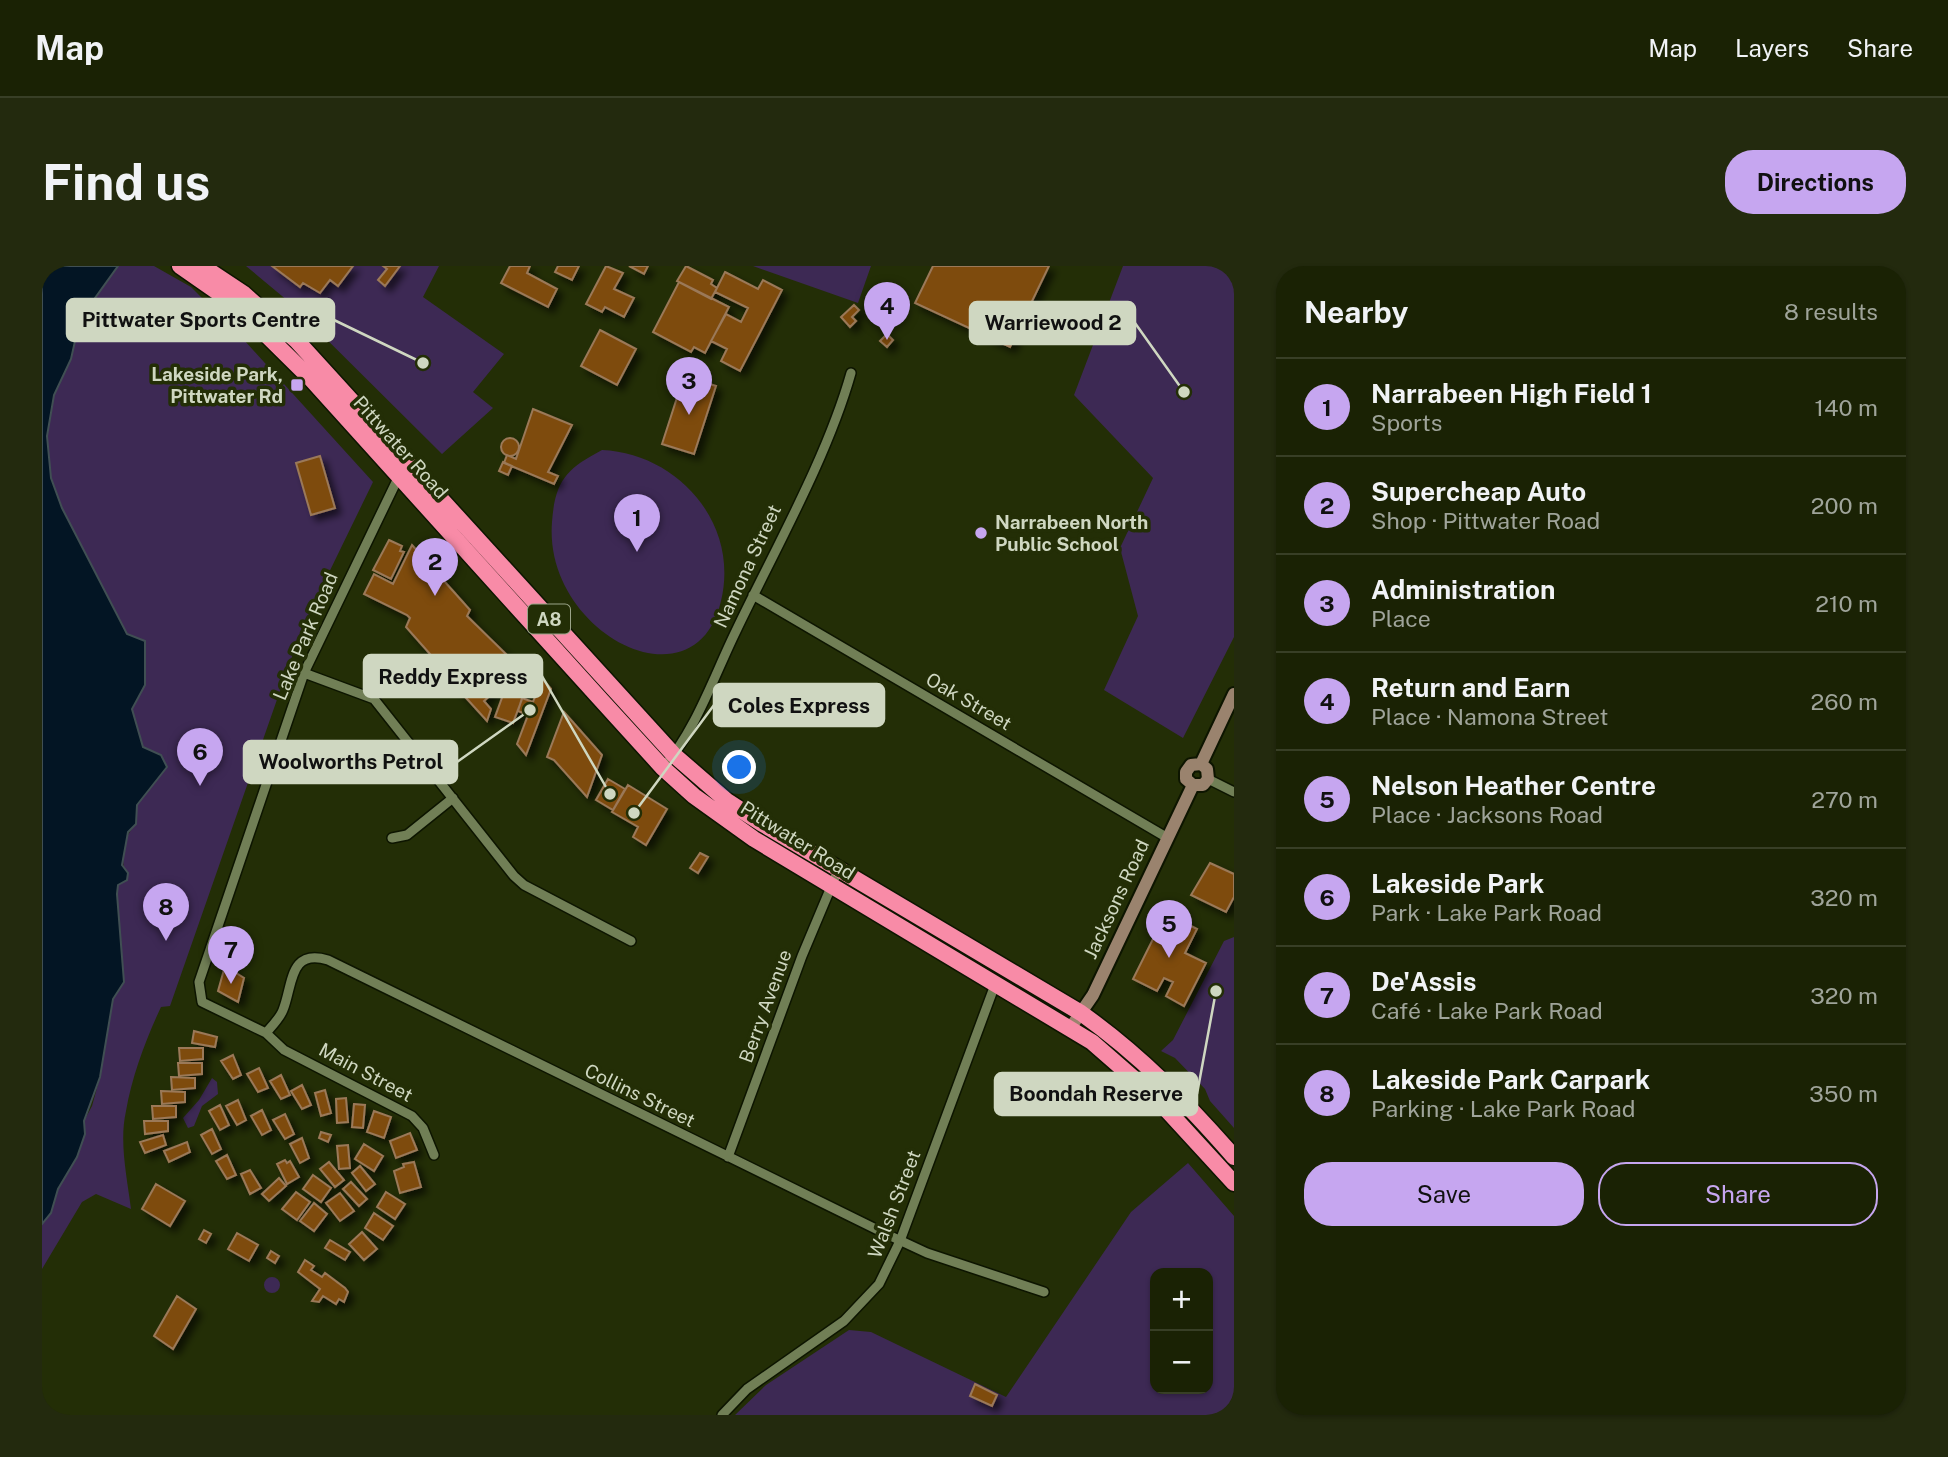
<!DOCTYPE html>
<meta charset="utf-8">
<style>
body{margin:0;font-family:"Public Sans",sans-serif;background:#232a0e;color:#f1f3f6}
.controls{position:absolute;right:21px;bottom:21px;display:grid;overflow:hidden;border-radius:14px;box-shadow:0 2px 5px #0004}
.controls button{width:63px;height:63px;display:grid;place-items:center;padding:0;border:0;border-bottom:2px solid #383f26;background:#1a2204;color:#f1f3f6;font:35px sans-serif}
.you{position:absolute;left:698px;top:502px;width:24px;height:24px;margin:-18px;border:5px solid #fff;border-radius:50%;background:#1a73e8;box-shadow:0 0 0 10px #1a73e833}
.badge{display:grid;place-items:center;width:46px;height:46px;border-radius:50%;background:#c6a6f0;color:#111;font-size:23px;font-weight:700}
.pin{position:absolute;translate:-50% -58px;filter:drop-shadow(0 2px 4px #0008)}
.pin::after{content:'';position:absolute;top:37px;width:24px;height:21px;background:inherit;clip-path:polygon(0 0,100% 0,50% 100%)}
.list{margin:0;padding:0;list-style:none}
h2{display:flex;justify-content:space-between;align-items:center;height:91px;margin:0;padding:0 28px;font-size:30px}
h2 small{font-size:23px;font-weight:400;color:#9fa49a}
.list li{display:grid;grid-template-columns:46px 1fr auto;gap:21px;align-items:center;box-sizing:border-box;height:98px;padding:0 28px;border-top:2px solid #383f26}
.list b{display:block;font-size:26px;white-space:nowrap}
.list p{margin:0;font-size:23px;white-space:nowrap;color:#9fa49a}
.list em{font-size:23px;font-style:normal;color:#9fa49a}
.actions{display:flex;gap:14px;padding:21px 28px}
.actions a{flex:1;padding:16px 0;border:2px solid #c6a6f0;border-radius:28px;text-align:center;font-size:24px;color:#c6a6f0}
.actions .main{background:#c6a6f0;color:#111}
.map{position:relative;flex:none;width:1192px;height:1149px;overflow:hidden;border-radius:28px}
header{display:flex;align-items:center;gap:42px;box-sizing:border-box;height:98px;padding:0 35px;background:#1a2204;border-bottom:2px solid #383f26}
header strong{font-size:33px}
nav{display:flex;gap:38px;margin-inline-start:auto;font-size:24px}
.intro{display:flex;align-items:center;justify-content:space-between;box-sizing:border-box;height:168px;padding:0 42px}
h1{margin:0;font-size:49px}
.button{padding:18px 32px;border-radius:28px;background:#c6a6f0;color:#111;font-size:24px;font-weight:700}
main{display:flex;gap:42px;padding:0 42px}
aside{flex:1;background:#1a2204;border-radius:28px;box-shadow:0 2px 5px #0004}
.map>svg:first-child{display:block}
.green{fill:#3d2954;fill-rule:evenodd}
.water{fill:#031524;stroke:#404f53;stroke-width:2}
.building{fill:#7e4c11;stroke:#9b7959;stroke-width:2;filter:url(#shadow)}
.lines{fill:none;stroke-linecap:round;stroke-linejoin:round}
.street-casing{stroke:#0d1500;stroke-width:12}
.secondary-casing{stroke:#0d1500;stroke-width:16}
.highway-casing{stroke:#0d1500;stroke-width:19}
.street{stroke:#717f56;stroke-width:9}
.secondary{stroke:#9a836e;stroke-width:12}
.highway{stroke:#f88ba7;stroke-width:16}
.poi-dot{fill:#c6a6f0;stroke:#232e06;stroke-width:2.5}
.labels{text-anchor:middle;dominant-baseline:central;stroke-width:7;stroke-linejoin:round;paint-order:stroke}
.shield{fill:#232e06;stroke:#9ba489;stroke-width:2}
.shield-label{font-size:18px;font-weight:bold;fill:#cfd7c1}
.poi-label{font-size:19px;font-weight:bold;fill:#cfd7c1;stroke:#232e06;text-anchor:end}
.street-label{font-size:19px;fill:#cfd7c1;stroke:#232e06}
.leader{fill:none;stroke:#cfd7c1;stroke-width:2.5}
.callout-dot{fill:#cfd7c1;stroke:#232e06;stroke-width:2.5}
.callout{fill:#cfd7c1;stroke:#cfd7c1;stroke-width:2.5}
.callout-label{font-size:21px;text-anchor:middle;font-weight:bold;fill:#111}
</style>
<header>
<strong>Map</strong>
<nav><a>Map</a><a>Layers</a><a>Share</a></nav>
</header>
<div class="intro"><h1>Find us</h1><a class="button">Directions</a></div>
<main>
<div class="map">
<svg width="1192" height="1149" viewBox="0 0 1192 1149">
<defs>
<filter id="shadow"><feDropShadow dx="5.5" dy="5.5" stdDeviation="3.5" flood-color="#0009"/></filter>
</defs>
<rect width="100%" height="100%" fill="#232e06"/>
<path class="green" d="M76,0H112L149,21L202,74L331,216L260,362L128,740L119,741C104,773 90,810 84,845C77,876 85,911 89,943L54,928L40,936L0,1003V958L9,947L16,923L35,891L43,868L42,855L50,840L58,811L71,733L82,716L75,628L76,619L85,614C78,595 80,572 94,558L95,539L125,501L119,489L101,481L90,443L103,419L85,368L20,242L9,212L5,170L12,129L29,93L38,53Z
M204,0H397L381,31L462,88L431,126L451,142L400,188L246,35Z
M711,0H829L816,37Z
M1081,0H1192V371L1141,472L1062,424L1096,350L1078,282L1111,212L1032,129Z
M560,184C634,187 698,256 679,335C653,446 501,366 510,256C513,215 524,203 560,184Z
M1192,671V862L1168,835L1163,823L1133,792L1119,785L1131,774L1182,675Z
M170,812L175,816L176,828L160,840L152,860L146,862L141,852L157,834Z
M1146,897L1192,950V1149H693L724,1119L807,1064L829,1066L964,1131L1089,946ZM1113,1007H1166V1123H1113Z
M222 1019a8 8 0 1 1 16 0a8 8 0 1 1-16 0Z"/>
<path class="water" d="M0,0H76L38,53L29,93L12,129L5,170L9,212L20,242L85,368L103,375V419L90,443L101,481L119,489L125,501L95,539L94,558L86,566L80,599L86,607L85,614L76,619L75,628L82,716L71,733L58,811L42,855L43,868L35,891L16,923L9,947L0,958Z"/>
<path class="building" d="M230,0H311L296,20L288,14L278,27L261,17L258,21Z
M341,0H358L343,20L336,14L345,3Z
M468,0H488L485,7L515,23L506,41L459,17Z
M516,0H537L530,14L513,6Z
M564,0L581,7L572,23L592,32L582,51L563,41L560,46L544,38Z
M587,0H606L602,8Z
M644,0L671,14L669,18L675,22L669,33L635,15Z
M891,0H1007L968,81L873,37Z
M683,6L716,23L721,14L740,24L698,105L679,95L685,83L669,75L684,48L699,56L706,42L673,26Z
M637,16L687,41L663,87L652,81L649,86L611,66Z
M812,39L817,44L810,51L814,55L808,61L799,51Z
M558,64L594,83L575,119L539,100Z
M845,68L851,74L845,81L838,75Z
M642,110L674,120L652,188L620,178Z
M491,143L530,159L506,206L516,210L512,218L462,197L465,189L474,193Z
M459 181a9 9 0 1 1 18 0a9 9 0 1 1-18 0Z
M278,190L293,242L269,249L254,197Z
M461,196L470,200L466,209L457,205Z
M347,274L360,280L358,285L362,286L349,313L331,304Z
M370,279L428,344L425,350L468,392L455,404L462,411L459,420L442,435L449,443L445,455L386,390L388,388L364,361L368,352L365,349L322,328L332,308L351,318Z
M500,412L509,423L484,489L475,478L486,449L476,445L480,432L491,436Z
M465,418L483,425L471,457L453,451Z
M522,446L560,489L545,531L512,494L505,491Z
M566,513L583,523L571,544L554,534Z
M586,519L625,543L604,579L591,571L596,561L570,546Z
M658,587L666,591L656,607L648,602Z
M1168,597L1192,608V631L1184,646L1149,629Z
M1122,646L1155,663L1143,687L1164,697L1142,740L1124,730L1131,716L1122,712L1115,725L1091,713L1112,671L1131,678L1114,668Z
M183,700L202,712L196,736L176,725Z
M152,765L175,771L173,781L150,777Z
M137,782H161V793L138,795Z
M191,789L199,809L191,813L179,795Z
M136,797H160V808L137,810Z
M217,802L226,822L216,826L205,808Z
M239,809L248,829L239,833L228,815Z
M129,811L153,812V822L130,824Z
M260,819L269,839L260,843L249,825Z
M283,824L289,847L279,850L273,827Z
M119,825L143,826V836L120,838Z
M304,832L306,856L295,857L294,833Z
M196,834L204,854L195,859L184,840Z
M312,838L323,839L321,862L310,861Z
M178,839L187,859L178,864L167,845Z
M110,840H134V851L111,853Z
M220,844L229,864L220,869L209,850Z
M332,845L349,851L342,872L325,866Z
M243,848L252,868L243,873L231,854Z
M102,855H126V865L103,868Z
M170,863L179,883L170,888L159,869Z
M279,866L289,869L286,876L277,872Z
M368,867L375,884L354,892L348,875Z
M121,869L124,879L103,887L98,876Z
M260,872L267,892L258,897L248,878Z
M145,876L148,886L127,896L122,885Z
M322,878L341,890L332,905L313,893Z
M306,879L308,902L297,903L295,880Z
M185,889L194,909L185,913L174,895Z
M243,894L245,897L248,895L257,911L245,918L235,898Z
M287,896L302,914L293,921L278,903Z
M372,896L379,921L358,927L352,905L362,901L361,898Z
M318,900L333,918L324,925L310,907Z
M208,904L219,922L208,928L199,908Z
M271,909L289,922L279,936L261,923Z
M237,912L244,920L227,935L220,928Z
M309,916L325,933L317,940L301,923Z
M114,918L143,935L128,960L100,943Z
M254,926L268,936L255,954L240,943Z
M344,926L363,938L353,953L335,941Z
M298,927L312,945L298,955L284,937Z
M272,937L285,948L272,965L258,955Z
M332,947L351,960L341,974L323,962Z
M162,964L169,968L164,977L157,973Z
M320,966L335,983L322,994L307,978Z
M195,967L216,979L207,995L186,983Z
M288,974L308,986L303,994L283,982Z
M229,985L237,990L233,997L225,992Z
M263,994L272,1000L269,1004L280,1011L283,1007L303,1022L306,1026L302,1036L297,1033L294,1038L281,1030L277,1036L270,1035L278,1023L256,1006Z
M135,1030L154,1043L131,1083L112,1070Z
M933,1118L955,1129L950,1140L928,1130Z"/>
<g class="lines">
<g class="street-casing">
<path id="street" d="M358,208L262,407L157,716L160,736L224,767L242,784L370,850L381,862L392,889
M711,329L1124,571
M262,407L332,433L472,610L482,619L589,675
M621,502C654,464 672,410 694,365C732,285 785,192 809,107
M1166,513L1192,526
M350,572L365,569L411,532
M224,767C230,760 238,752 241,744C251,719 247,682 286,694L842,967L885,987L1002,1026
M686,891L760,690L797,602
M680,1149L705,1123L802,1055L837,1018L858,975L954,716"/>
</g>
<g class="secondary-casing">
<path id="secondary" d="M1159,498L1192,428
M1151,519H1161L1166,513L1165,503L1159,498
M1151,519L1144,513V506L1149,499L1159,498
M1029,761L1051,729L1151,519"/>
</g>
<g class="highway-casing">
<path id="highway" d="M138,0L194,39L269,113L560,435L621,502L652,530L712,573L1050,776L1113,831L1192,917
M160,0L202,28L255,75L632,489L685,535L719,557L1039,747C1098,789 1145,837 1192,891"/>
</g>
<use href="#street" class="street"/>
<use href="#secondary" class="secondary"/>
<use href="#highway" class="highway"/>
</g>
<g class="poi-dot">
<rect x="248" y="112" width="14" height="14" rx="3.5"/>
<circle cx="939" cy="267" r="7"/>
</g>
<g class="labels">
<rect class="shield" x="486" y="338.5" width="42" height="29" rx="5"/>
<g class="shield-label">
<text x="507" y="353">A8</text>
</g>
<g class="poi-label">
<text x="241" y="108">Lakeside Park,<tspan x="241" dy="22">Pittwater Rd</tspan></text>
<text x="953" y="256" text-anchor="start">Narrabeen North<tspan x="953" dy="22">Public School</tspan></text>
</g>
<g class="street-label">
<text transform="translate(359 181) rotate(48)">Pittwater Road</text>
<text transform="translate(705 300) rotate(-65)">Namona Street</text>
<text transform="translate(263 370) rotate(-67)">Lake Park Road</text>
<text transform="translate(927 435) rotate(30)">Oak Street</text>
<text transform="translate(756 574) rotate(32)">Pittwater Road</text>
<text transform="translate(1074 633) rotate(-65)">Jacksons Road</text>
<text transform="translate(723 740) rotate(-70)">Berry Avenue</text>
<text transform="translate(324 806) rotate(28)">Main Street</text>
<text transform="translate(598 829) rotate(26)">Collins Street</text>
<text transform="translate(852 938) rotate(-69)">Walsh Street</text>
</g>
</g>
<path class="leader" d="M381 97L292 54M1142 126L1093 57M568 528L500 410M592 547L672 439M488 444L415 496M1174 725L1155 828"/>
<g class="callout-dot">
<circle cx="381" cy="97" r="7"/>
<circle cx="1142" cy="126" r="7"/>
<circle cx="568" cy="528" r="7"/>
<circle cx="592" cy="547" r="7"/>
<circle cx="488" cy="444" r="7"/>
<circle cx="1174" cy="725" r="7"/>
</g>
<g class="callout">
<rect x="25" y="33" width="267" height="42" rx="7"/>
<rect x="928" y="36" width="165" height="42" rx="7"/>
<rect x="322" y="389" width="178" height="42" rx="7"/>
<rect x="672" y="418" width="170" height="42" rx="7"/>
<rect x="202" y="475" width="213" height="42" rx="7"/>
<rect x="953" y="807" width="202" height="42" rx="7"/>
</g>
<g class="callout-label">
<text x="159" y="61">Pittwater Sports Centre</text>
<text x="1011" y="64">Warriewood 2</text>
<text x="411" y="418">Reddy Express</text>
<text x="757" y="447">Coles Express</text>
<text x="309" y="503">Woolworths Petrol</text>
<text x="1054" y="835">Boondah Reserve</text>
</g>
</svg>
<div class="controls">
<button>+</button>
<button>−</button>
</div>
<div class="you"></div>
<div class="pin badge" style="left:595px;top:286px">1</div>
<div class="pin badge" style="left:393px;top:330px">2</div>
<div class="pin badge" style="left:647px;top:149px">3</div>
<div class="pin badge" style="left:845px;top:74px">4</div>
<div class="pin badge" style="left:1127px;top:692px">5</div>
<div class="pin badge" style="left:158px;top:520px">6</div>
<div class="pin badge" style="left:189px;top:718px">7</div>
<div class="pin badge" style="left:124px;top:675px">8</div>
</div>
<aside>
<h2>Nearby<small>8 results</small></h2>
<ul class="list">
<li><span class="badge">1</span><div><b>Narrabeen High Field 1</b><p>Sports</p></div><em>140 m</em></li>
<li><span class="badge">2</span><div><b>Supercheap Auto</b><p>Shop · Pittwater Road</p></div><em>200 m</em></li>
<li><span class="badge">3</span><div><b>Administration</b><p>Place</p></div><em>210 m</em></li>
<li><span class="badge">4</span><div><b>Return and Earn</b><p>Place · Namona Street</p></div><em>260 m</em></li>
<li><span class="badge">5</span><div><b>Nelson Heather Centre</b><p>Place · Jacksons Road</p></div><em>270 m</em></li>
<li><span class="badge">6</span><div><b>Lakeside Park</b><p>Park · Lake Park Road</p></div><em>320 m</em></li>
<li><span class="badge">7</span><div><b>De'Assis</b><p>Café · Lake Park Road</p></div><em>320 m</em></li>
<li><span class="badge">8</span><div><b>Lakeside Park Carpark</b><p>Parking · Lake Park Road</p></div><em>350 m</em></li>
</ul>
<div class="actions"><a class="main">Save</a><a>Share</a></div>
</aside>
</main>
